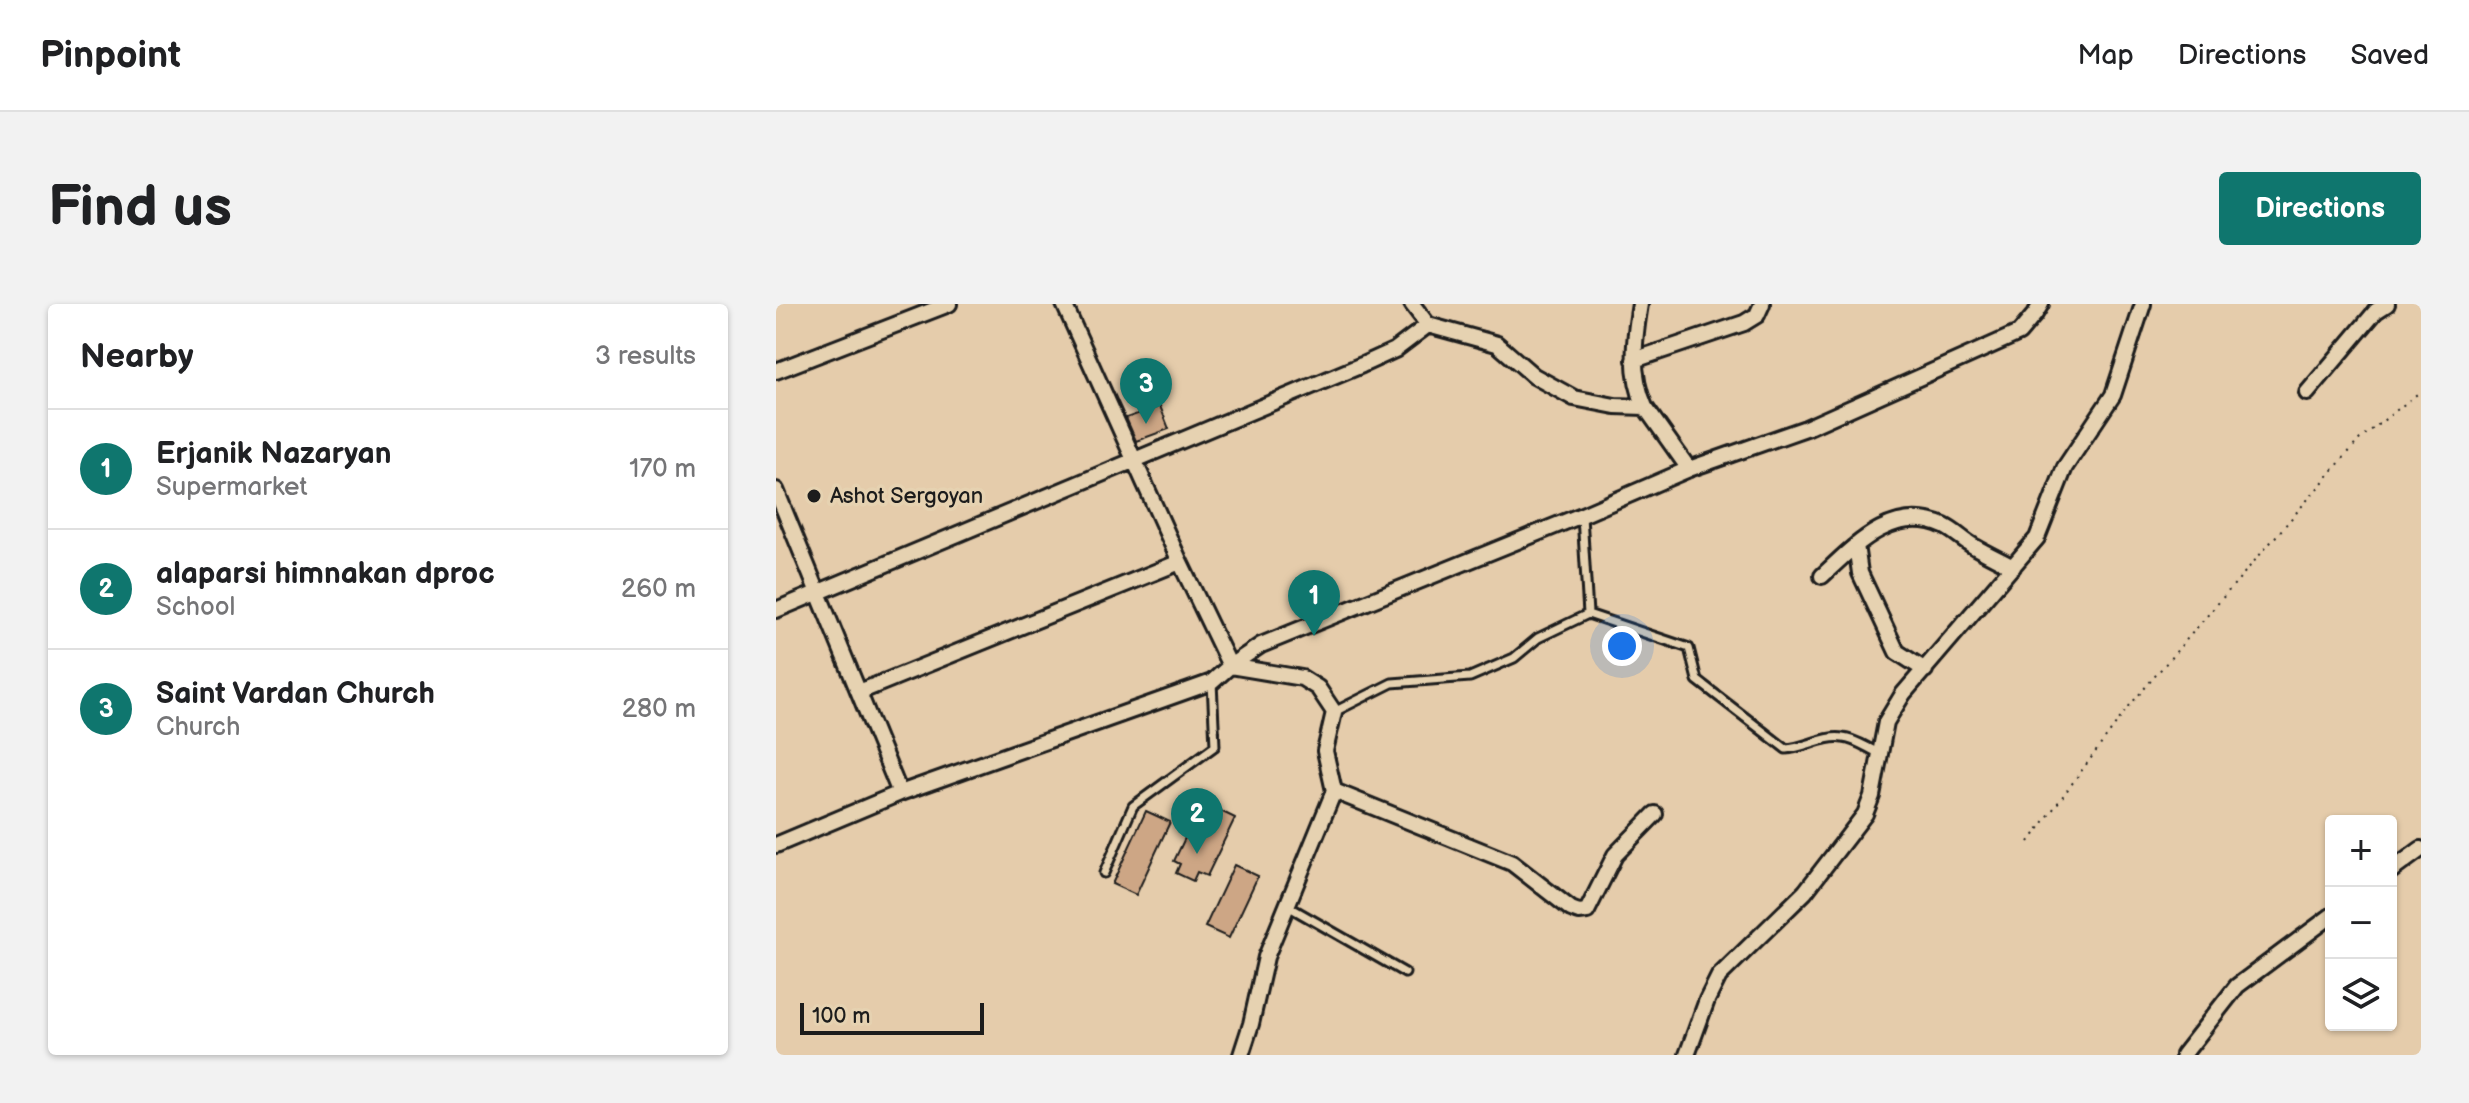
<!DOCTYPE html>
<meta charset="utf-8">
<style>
body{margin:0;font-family:"Balsamiq Sans",sans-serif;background:#f2f2f2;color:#202124}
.controls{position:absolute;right:24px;bottom:24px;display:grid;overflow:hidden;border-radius:8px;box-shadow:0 2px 6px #0004}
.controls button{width:72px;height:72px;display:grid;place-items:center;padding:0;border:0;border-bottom:2px solid #e0e0e0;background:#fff;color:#202124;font:40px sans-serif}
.scale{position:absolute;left:24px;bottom:20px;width:184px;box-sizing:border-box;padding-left:8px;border:4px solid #1c1c1c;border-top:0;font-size:22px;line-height:28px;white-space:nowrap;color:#1c1c1c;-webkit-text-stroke:6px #e6d2b1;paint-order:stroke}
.you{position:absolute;left:846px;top:342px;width:28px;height:28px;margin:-20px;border:6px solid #fff;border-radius:50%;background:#1a73e8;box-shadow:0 0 0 12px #1a73e833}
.badge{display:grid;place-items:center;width:52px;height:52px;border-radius:50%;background:#0f766e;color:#fff;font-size:26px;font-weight:700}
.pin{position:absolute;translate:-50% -66px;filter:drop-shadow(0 2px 4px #0008)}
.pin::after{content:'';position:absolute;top:42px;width:28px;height:24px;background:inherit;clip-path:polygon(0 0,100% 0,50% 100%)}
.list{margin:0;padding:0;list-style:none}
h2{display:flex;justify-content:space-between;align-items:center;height:104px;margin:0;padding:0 32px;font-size:34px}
h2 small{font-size:26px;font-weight:400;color:#757577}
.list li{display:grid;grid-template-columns:52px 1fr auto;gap:24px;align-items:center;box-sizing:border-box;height:120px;padding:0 32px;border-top:2px solid #e0e0e0}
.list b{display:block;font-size:30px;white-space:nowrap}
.list p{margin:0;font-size:26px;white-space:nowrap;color:#757577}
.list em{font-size:26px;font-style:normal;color:#757577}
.icon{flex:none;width:44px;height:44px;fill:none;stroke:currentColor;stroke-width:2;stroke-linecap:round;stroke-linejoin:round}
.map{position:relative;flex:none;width:1645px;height:751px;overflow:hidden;border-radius:8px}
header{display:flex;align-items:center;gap:48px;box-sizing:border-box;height:112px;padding:0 40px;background:#fff;border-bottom:2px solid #e0e0e0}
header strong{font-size:38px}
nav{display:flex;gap:44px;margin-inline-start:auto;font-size:28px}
.intro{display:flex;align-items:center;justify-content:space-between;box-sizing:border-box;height:192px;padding:0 48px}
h1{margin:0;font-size:56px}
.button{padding:20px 36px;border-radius:8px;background:#0f766e;color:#fff;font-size:28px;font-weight:700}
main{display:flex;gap:48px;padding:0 48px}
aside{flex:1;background:#fff;border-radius:8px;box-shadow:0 2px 6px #0004}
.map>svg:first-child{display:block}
.building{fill:#cda685;stroke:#1c1c1c;stroke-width:2}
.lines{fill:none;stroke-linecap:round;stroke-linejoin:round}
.service-casing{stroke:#1c1c1c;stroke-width:13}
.minor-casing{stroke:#1c1c1c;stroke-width:20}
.path{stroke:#1c1c1c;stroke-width:2;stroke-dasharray:2 6;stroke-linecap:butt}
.service{stroke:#e6d2b1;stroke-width:7}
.minor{stroke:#e6d2b1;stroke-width:14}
.poi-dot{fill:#1c1c1c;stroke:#e6d2b1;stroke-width:3}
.labels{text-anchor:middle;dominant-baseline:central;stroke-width:7;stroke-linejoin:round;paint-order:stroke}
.poi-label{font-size:22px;fill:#1c1c1c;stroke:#e6d2b1;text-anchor:start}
</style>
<header>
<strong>Pinpoint</strong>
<nav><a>Map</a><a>Directions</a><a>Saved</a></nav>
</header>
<div class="intro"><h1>Find us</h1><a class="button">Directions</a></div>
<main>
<aside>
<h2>Nearby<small>3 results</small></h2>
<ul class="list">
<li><span class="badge">1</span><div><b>Erjanik Nazaryan</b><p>Supermarket</p></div><em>170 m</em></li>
<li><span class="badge">2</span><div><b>alaparsi himnakan dproc</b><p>School</p></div><em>260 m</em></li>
<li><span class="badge">3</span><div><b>Saint Vardan Church</b><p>Church</p></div><em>280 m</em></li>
</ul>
</aside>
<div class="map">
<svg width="1645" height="751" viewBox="0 0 1645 751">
<rect width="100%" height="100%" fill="#e5ccab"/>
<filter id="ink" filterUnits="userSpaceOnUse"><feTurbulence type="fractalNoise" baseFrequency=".0125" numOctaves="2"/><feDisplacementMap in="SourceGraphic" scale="16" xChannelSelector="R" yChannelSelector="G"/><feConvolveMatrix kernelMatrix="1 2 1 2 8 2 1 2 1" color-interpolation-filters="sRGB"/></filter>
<g filter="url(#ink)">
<path class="building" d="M384,102L393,125L360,137L350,114Z
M426,498L459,514L431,572L421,568L417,577L400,569L404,560L398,557Z
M370,507L394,518L360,591L336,580Z
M458,561L482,572L453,634L429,623Z"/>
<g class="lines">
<g class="service-casing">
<path id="service" d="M806,212L812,310
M558,408L616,379L694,373L738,354L762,334L812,310L913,344L921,376L1010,445C1029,444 1049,431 1067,434C1079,435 1093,445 1103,449
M328,569L357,502L439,442L436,378
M510,601L629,669"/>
</g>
<g class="minor-casing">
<path id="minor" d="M288,0L404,258L454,362L526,374L542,384L558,408L549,447L558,487L490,653L475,720L465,751
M636,0L652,21L721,40L758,72L798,94L839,102L869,103L913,165
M864,0C858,36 854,69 869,103
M858,56L968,19L981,11L986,0
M0,67L173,0
M1531,89L1600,7L1611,0
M0,186L124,489
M1080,241L1084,269L1121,348L1149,366
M1046,272C1080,240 1118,200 1168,222C1179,227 1188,237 1199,243C1211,250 1224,256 1237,263
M0,306L586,61L619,46L652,21
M83,388L404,258
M558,487L736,559L795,605L803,608L811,607L839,551L879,510
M0,541L124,489L436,378L454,362L485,341L806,211L913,165L1030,124L1243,29L1259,10L1265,0
M1615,567L1645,545
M911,751L931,696L943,672L1029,588L1089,510L1096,492L1110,418L1127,390L1261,234L1289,163L1337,91L1367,0
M1407,751L1461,682L1555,612"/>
</g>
<path class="path" d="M1253,538L1354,401L1584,135L1645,87"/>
<use href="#service" class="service"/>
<use href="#minor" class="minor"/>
</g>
</g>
<circle class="poi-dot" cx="38" cy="192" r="8"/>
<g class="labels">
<g class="poi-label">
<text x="54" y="192">Ashot Sergoyan</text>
</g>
</g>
</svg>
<div class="controls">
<button>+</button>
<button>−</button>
<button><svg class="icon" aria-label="layers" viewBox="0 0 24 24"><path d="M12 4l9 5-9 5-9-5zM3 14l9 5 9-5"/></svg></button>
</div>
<div class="scale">100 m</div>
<div class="you"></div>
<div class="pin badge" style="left:538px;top:332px">1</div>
<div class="pin badge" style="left:421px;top:550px">2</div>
<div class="pin badge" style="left:370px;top:120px">3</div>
</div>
</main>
